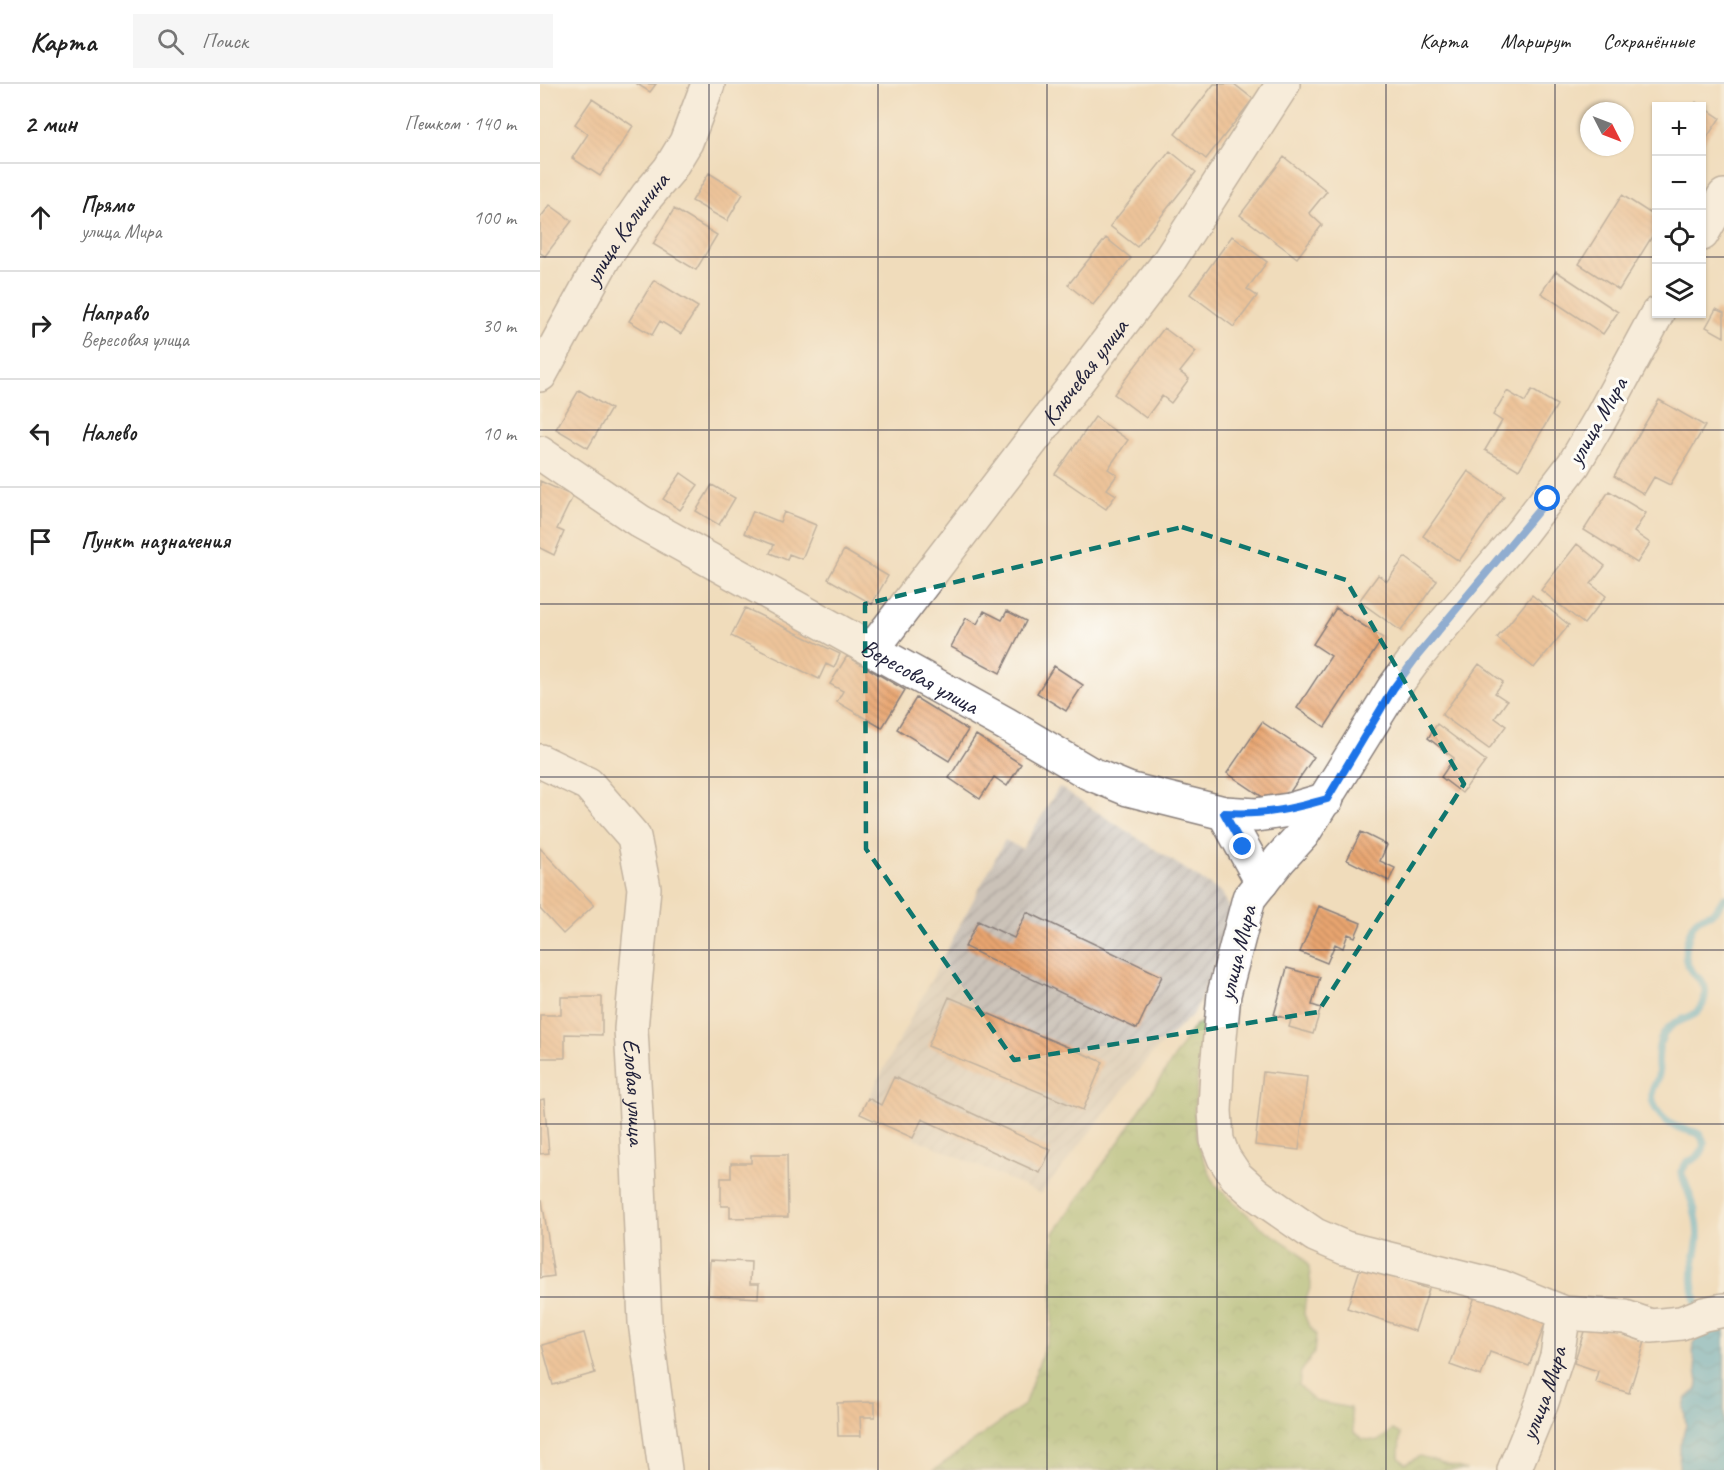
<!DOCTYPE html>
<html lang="ru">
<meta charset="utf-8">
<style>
body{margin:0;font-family:Caveat,sans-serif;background:#f6f6f6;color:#222}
.controls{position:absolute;right:18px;top:18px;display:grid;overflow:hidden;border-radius:0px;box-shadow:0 2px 4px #0004}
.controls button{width:54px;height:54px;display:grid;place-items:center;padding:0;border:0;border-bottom:2px solid #e0e0e0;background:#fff;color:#222;font:30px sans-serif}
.compass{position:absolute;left:1040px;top:18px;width:54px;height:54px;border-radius:50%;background:#fff;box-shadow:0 2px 4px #0004;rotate:132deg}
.stop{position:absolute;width:18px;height:18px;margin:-14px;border:4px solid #1a73e8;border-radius:50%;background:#fff}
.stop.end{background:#1a73e8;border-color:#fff;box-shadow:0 2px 6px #0008}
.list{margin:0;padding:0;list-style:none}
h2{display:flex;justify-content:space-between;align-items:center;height:78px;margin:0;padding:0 24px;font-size:26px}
h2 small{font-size:20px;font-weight:400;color:#767676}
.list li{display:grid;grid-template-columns:39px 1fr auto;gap:18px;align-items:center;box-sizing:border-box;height:108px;padding:0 24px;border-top:2px solid #e0e0e0}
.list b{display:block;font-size:22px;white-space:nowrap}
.list p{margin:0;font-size:20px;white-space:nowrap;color:#767676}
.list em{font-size:20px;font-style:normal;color:#767676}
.icon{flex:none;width:33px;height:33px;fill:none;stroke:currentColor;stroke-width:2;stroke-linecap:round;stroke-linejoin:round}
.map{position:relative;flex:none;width:1184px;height:1386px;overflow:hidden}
header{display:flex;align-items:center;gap:36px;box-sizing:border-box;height:84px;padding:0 30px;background:#fff;border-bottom:2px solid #e0e0e0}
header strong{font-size:28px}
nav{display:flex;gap:33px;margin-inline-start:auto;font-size:21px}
.search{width:420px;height:54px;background:#f6f6f6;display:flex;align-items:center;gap:15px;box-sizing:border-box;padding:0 21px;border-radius:0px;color:#767676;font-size:22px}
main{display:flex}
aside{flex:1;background:#fff}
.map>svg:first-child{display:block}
.industrial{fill:url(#industrial-furrows)}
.forest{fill:url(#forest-crowns);stroke:#5c6c52;stroke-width:1.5}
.water{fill:url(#water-waves);stroke:#3a6885;stroke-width:1.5}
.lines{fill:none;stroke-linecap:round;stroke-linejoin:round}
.stream{stroke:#51aecf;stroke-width:8}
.building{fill:url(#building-back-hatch)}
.minor-casing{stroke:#897f7b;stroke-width:36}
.minor{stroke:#fff;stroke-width:33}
.route{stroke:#1a73e8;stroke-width:8}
.marked{fill:none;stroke:#0f766e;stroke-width:4.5;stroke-dasharray:12 8;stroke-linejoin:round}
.grid{fill:none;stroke:#22223b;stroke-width:1.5;stroke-opacity:0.55}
.labels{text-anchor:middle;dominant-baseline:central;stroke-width:6;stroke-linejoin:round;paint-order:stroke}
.street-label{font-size:24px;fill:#22223b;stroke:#fdfcf7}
</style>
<header>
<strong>Карта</strong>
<div class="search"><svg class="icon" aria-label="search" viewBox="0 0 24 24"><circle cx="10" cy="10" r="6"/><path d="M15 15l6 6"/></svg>Поиск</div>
<nav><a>Карта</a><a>Маршрут</a><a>Сохранённые</a></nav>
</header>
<main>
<aside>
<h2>2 мин<small>Пешком · 140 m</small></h2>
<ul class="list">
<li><svg class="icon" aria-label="ahead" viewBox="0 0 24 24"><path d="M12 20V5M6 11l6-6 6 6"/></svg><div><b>Прямо</b><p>улица Мира</p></div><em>100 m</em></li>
<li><svg class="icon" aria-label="right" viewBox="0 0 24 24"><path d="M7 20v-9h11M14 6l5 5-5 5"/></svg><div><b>Направо</b><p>Вересовая улица</p></div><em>30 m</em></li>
<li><svg class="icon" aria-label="left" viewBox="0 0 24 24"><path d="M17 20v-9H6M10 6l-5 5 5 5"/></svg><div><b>Налево</b></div><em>10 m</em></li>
<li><svg class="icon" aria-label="arrive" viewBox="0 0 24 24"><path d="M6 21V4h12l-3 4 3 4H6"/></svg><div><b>Пункт назначения</b></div></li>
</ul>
</aside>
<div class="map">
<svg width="1184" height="1386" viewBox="0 0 1184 1386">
<defs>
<pattern id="industrial-furrows" width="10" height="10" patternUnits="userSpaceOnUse" patternTransform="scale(1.5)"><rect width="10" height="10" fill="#cbc2b8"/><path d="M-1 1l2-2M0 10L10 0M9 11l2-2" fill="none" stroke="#aea69f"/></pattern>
<pattern id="forest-crowns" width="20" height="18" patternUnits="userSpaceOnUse" patternTransform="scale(1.5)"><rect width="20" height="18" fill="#96b669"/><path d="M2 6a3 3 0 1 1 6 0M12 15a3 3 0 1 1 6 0" fill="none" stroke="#7a9458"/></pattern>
<pattern id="water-waves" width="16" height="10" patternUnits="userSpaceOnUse" patternTransform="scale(1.5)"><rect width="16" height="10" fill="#51aecf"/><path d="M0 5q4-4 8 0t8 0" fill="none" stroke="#438da9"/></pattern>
<pattern id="building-back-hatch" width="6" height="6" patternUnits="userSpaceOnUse" patternTransform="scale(1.5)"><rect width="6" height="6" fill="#e9a570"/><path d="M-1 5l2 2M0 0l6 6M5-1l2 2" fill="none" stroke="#bc865d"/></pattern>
</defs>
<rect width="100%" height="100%" fill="#fdfcf7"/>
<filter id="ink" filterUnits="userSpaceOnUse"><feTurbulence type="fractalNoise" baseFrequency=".0167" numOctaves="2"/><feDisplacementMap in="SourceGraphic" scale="12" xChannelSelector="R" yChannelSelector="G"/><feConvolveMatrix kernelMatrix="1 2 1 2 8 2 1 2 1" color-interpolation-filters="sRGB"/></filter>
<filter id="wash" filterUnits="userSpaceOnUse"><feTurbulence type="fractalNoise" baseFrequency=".008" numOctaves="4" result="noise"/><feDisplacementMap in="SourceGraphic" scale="24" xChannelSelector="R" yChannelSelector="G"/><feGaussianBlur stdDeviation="1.35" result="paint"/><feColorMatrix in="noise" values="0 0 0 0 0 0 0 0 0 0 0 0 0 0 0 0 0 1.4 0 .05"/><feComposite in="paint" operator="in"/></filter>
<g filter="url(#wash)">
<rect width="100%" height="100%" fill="#f0dcbb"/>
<path class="industrial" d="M519,703L682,809L695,835L654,929L609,973L501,1110L320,1030L465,756L482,765Z"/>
<path class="forest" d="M663,938L654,1030L658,1062L675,1101L720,1142L760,1169L769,1183L771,1201L765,1219L764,1230L768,1240L776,1251L774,1269L761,1288L759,1301L774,1317L810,1324L814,1348L823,1355L838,1357L853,1346L860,1350L859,1373L865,1380L880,1372L927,1386H394L484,1321L512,1242L514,1149L585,1049L655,941Z"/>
<path class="water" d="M1184,1237V1386H1139L1140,1361L1146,1341L1144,1324L1146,1315L1157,1305L1158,1299L1153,1268L1154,1259L1166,1245Z"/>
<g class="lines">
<path class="stream" d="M1157,1223C1154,1209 1151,1195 1154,1180C1155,1171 1158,1162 1158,1152C1158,1128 1149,1110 1141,1088L1147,1078C1158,1075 1170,1063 1160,1051C1156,1047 1148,1047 1143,1045C1127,1041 1112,1027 1112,1010C1112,1004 1117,999 1118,993C1120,988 1118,984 1118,979C1118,965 1119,952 1131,942C1142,933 1157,935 1163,919C1172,895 1153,896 1147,879C1143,870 1148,852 1152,843C1157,832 1164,834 1173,828C1178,825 1181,819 1184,814"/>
</g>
<g id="blocks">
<path class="building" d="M97,0H116L110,8Z
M674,0H694L713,15L666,75L635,50Z
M52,15L93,42L60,92L32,74L48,50L35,40Z
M1156,18L1180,34L1162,61V22H1154Z
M630,67L656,88L597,163L570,142Z
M744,73L787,107L769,129L782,141L757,174L700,131Z
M169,89L203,110L187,137L152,117Z
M1082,111L1116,133V146L1079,206L1039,180Z
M10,121L32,137L5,172L0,169V134Z
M134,125L177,151L156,186L113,160Z
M692,152L727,178L707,205L717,212L694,243L650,210Z
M566,154L591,174L553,221L528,201Z
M1016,187L1078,228L1063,250L1001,209Z
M114,196L158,223L141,250L120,237L112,251L89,237Z
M1176,225L1184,229V253L1166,243Z
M624,244L656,268L640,288L649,295L631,319L622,312L606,334L574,310Z
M39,306L71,325L48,364L16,345Z
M992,306L1017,321L979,386L945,366L962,337L953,331L967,307L985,318Z
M1119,316L1165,342L1130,401L1114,393L1104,410L1074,392Z
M555,333L588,356L568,385L577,391L567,405L576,411L566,425L515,390Z
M928,387L964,412L919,477L883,452Z
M141,389L158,401L140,426L123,415Z
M0,397L33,412L17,445L24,448L14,471L0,464Z
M172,401L195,414L179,441L156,427Z
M1069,407L1106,429L1094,448L1110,459L1097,479L1044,446Z
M213,427L240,438L244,428L276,441L262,475L249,470L247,476L230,469L234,461L204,449Z
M1037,460L1065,482L1051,500L1066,512L1044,540L1001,506Z
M304,466L348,492L332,520L288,495Z
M865,473L897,497L861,547L819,517L838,491L847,497Z
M992,511L1029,541L994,584L957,554Z
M205,524L300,570L294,584L286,580L279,595L191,552Z
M796,524L843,554L785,643L757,624L791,572L773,560Z
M444,527L462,536L467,527L486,537L460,589L411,563L426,534L437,540Z
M307,572L365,606L342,644L297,618L303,607L290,600Z
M939,580L963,598L955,609L967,617L955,634L966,642L949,665L902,631Z
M514,582L543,601L526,627L497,609Z
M376,614L428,646L409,677L357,645Z
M722,638L774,673L739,724L687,689Z
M897,640L946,677L922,709L901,693L914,674L888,654Z
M436,651L481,680L467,702L454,693L440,715L409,694Z
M821,748L847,761L840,777L855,784L849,797L807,776Z
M0,764L54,821L23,850L0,825Z
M779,822L821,839L815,853L808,850L803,864L795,860L787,879L760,868Z
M487,828L622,892L597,945L425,863L438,837L474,854Z
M747,884L780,893L772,921L781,924L773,950L749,943L751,936L734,931Z
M21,913H62V951L25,950V974H0V931H21Z
M409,913L563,978L543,1026L388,962Z
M723,988L767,993L759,1066L715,1061Z
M354,993L511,1066L500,1089L382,1035L373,1054L320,1030L328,1014L341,1021Z
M4,1015L9,1069L0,1070V1016Z
M211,1071H247L248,1133L190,1134V1122H181V1094H191V1079H211Z
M0,1116H2L14,1192L0,1194Z
M170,1176L211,1178L210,1200H219L218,1214L168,1211Z
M821,1182L889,1205L875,1247L807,1224Z
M937,1207L1008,1232L989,1282L950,1268L941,1292L910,1281Z
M1047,1238L1105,1258L1089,1309L1055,1298L1058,1287L1034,1279Z
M44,1249L55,1289L13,1301L2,1261Z
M335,1318V1333H320L321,1352H298L297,1319Z"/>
</g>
</g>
<g filter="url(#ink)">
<use href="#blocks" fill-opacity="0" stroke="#897f7b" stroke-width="1.5"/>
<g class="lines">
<g class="minor-casing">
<g id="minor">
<path d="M1162,150L1184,112"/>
<path d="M1117,230L1062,332L1034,380L981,449L878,571L853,605L763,750L740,775L709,814L684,910L677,985L675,1027L677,1056L684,1074L696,1092L716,1110L775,1151L805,1164L961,1203L1024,1229L1085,1233L1111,1242L1141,1239L1164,1230L1184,1226"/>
<path id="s1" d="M0,291L64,174L107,112L129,86L146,58L168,0"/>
<path id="s2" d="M0,369L101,438L466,640L549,689L588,705L684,729L716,731L749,726L787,715"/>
<path id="s3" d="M332,566L627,180L743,0"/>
<path id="s4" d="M0,677L48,700L94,753L104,804L91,945L96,1033L105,1238L125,1386"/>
<path d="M684,729L722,798"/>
<path id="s5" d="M974,1386L1002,1318L1017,1272L1024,1229"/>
</g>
</g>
<use href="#minor" class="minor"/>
</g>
</g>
<g class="lines" filter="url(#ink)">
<path class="route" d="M703,763L684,729C725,731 748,726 787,715L853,605L878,571L1008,415"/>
</g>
<path d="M0 0H1184V1386H0ZM642,443L806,496L924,700L778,928L474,976L326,765L325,520Z" fill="#f0dcbb" fill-opacity=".55" fill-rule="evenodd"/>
<path class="marked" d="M642,443L806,496L924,700L778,928L474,976L326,765L325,520Z"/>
<path class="grid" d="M169,0V1386M338,0V1386M507,0V1386M677,0V1386M846,0V1386M1015,0V1386M0,173H1116M1162,173H1184M0,346H1184M0,520H1184M0,693H1184M0,866H1184M0,1040H1184M0,1213H1184"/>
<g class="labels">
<g class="street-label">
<text stroke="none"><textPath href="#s1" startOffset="170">улица Калинина</textPath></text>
<text stroke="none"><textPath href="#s3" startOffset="350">Ключевая улица</textPath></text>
<text transform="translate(1057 337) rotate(-60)">улица Мира</text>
<text stroke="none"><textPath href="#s2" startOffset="441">Вересовая улица</textPath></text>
<text transform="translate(697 869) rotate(-76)">улица Мира</text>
<text stroke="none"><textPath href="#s4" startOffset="380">Еловая улица</textPath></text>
<text stroke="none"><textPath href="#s5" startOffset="82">улица Мира</textPath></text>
</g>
</g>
</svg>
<div class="controls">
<button>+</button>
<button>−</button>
<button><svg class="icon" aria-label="locate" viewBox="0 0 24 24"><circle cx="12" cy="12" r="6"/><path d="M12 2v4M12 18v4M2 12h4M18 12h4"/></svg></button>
<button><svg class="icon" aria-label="layers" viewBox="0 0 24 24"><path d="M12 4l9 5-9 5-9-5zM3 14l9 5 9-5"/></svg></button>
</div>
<svg class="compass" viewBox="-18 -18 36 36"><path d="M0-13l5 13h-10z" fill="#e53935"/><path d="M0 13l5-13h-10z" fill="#767676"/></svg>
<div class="stop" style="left:1008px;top:415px"></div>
<div class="stop end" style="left:703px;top:763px"></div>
</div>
</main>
